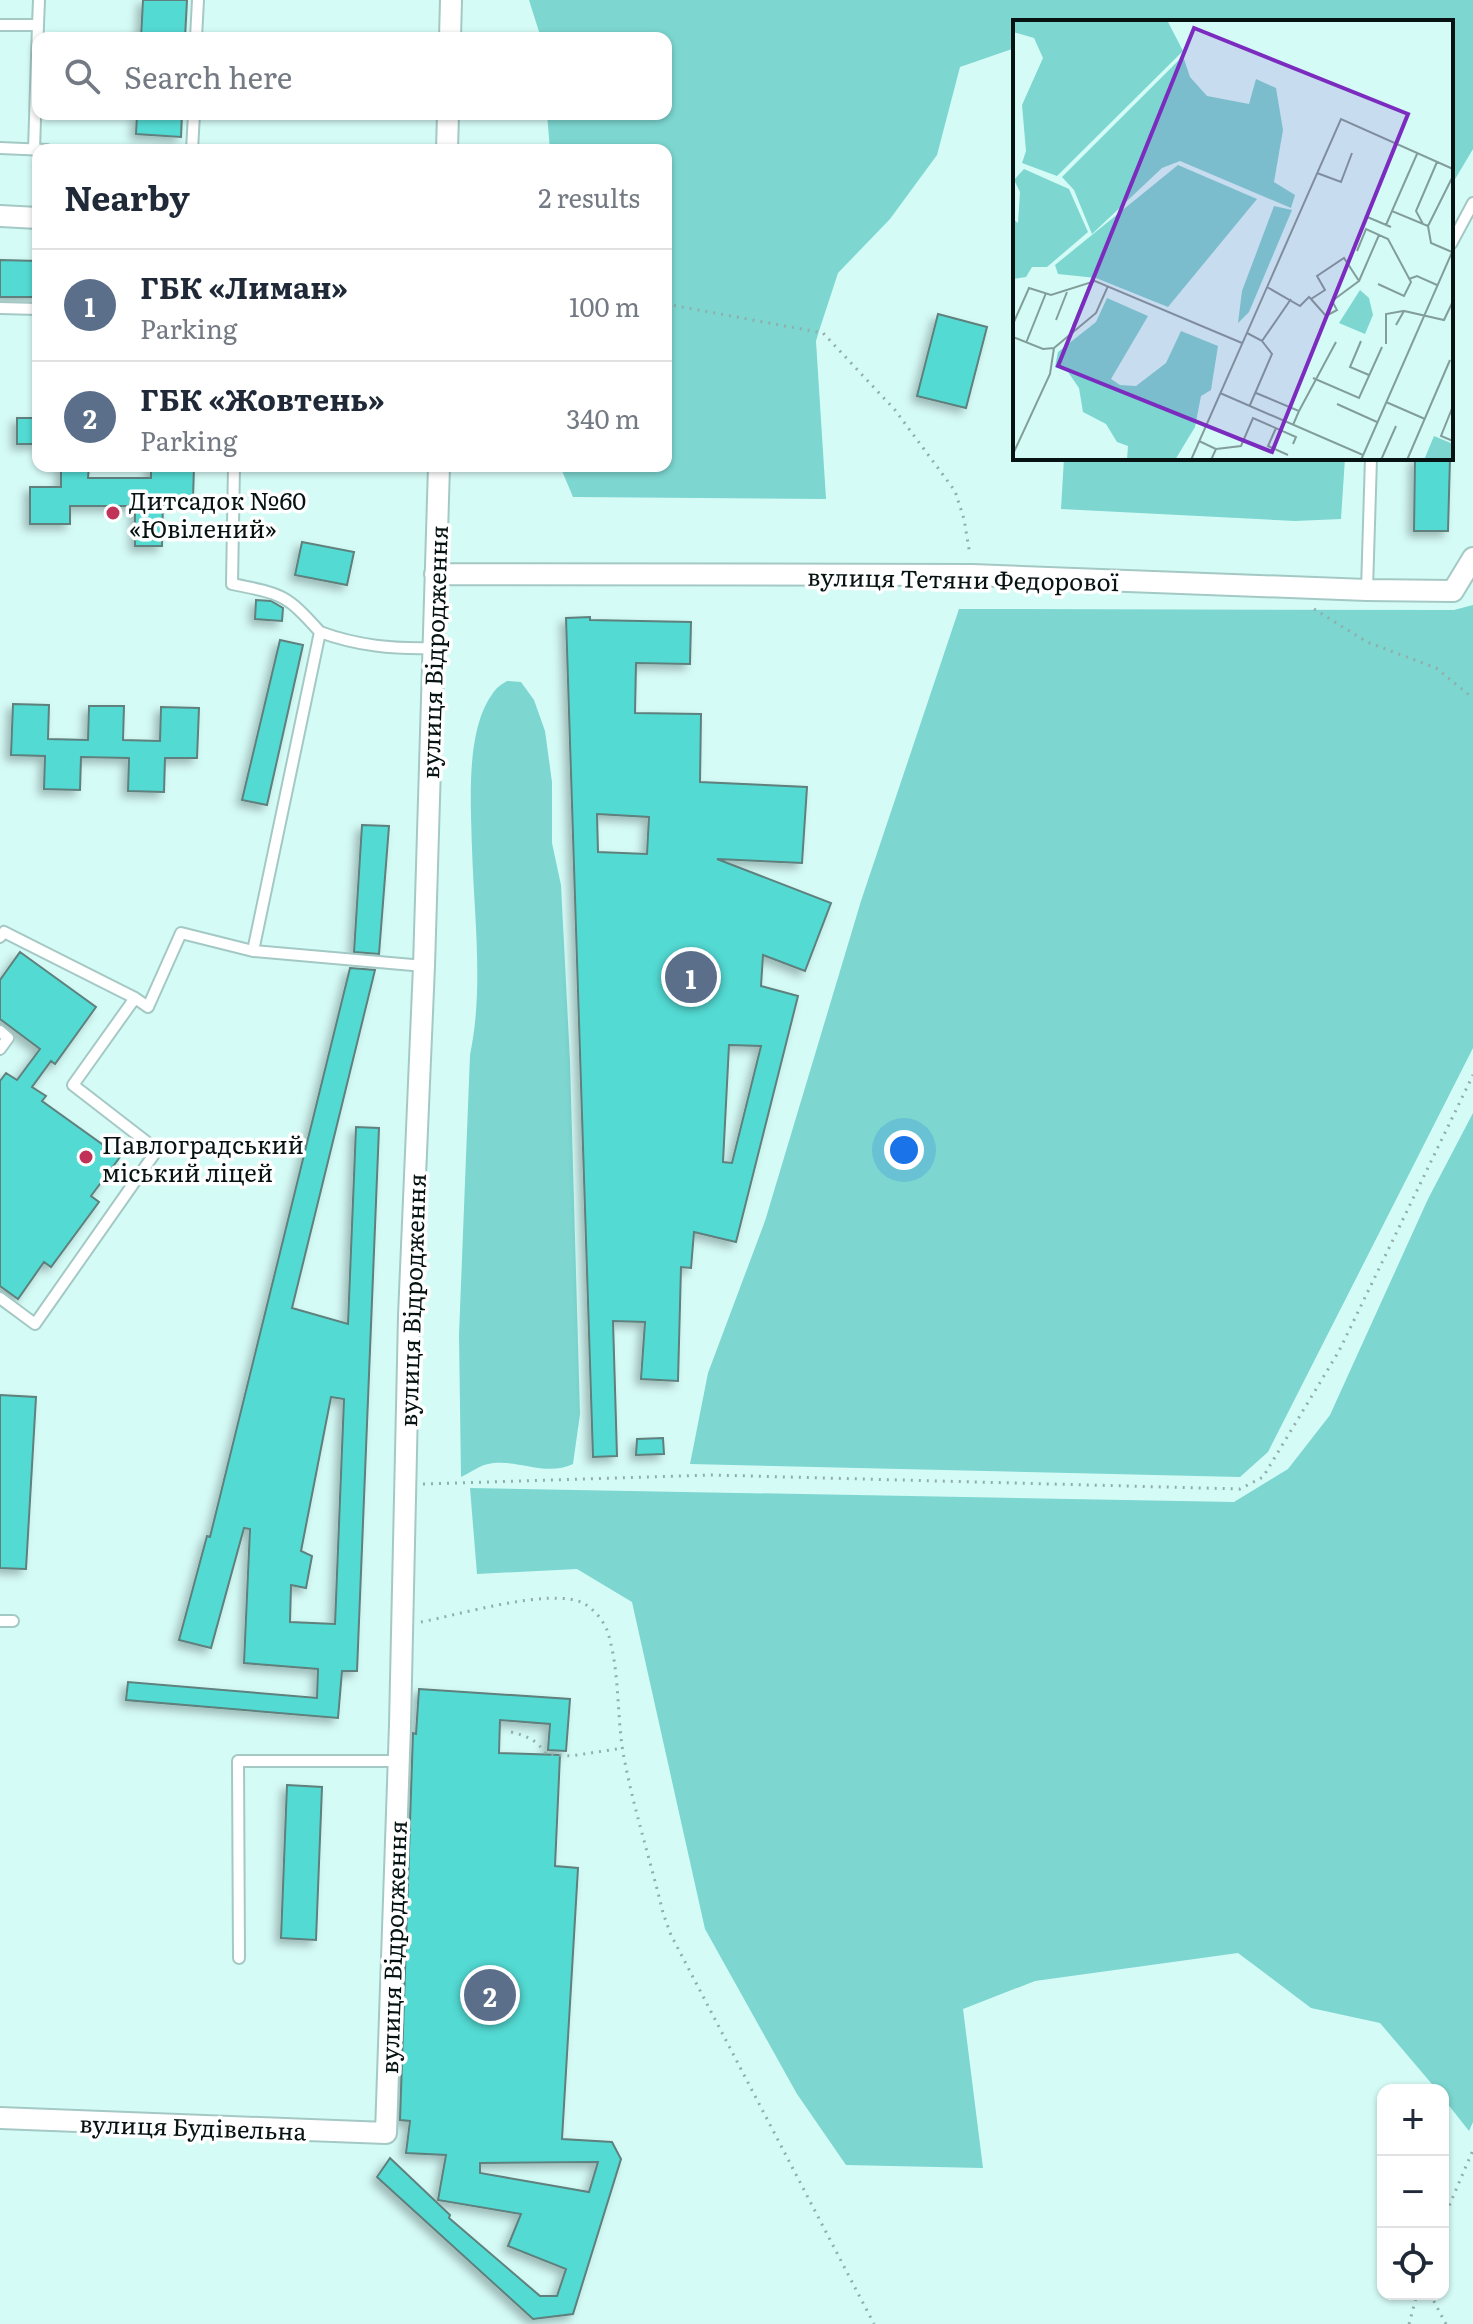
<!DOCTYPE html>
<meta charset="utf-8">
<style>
body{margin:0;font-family:Literata,serif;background:#f6f6f7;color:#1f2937}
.controls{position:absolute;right:24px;bottom:24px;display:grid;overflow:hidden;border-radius:16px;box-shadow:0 2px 6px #0004}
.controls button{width:72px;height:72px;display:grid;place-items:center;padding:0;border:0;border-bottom:2px solid #e0e1e3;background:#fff;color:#1f2937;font:40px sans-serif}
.you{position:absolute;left:904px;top:1150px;width:28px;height:28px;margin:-20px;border:6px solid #fff;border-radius:50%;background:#1a73e8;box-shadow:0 0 0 12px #1a73e833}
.badge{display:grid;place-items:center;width:52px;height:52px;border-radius:50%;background:#c13258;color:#fff;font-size:26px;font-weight:700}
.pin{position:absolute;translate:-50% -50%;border:4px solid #fff;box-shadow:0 2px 8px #0006}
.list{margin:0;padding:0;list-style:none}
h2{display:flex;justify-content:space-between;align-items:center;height:104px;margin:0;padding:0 32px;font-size:34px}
h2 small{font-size:26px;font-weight:400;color:#747a83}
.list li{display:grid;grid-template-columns:52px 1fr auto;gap:24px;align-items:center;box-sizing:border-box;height:112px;padding:0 32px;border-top:2px solid #e0e1e3}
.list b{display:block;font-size:30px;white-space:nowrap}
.list p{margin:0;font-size:26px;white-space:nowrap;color:#747a83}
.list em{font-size:26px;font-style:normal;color:#747a83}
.icon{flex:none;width:44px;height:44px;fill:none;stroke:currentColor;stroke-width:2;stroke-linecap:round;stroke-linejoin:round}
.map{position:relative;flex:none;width:1473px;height:2324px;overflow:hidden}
.search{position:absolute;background:#fff;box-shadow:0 2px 6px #0004;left:32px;top:32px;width:640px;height:88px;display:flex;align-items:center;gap:20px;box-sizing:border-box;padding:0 28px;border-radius:16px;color:#747a83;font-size:30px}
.panel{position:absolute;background:#fff;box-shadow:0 2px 6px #0004;left:32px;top:144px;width:640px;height:328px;border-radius:16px}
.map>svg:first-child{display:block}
.green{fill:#7dd6d0}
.building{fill:#53dad3;stroke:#5e807d;stroke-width:2;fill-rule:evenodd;filter:url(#shadow)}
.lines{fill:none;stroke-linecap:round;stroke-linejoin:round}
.lane-casing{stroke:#a4c9c5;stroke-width:14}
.street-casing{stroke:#a4c9c5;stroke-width:24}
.path{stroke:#90aeab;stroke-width:3;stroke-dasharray:2 6;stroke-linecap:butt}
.lane{stroke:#fff;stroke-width:10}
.street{stroke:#fff;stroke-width:20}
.poi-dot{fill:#c13258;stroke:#fff;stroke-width:3}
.labels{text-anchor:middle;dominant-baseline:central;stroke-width:7;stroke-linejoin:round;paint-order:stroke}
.poi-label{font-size:24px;fill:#061312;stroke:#fff;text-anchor:start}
.street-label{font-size:24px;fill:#061312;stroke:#fff}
.inset-road{fill:none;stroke:#829e9b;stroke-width:2}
.view{fill:#7b2cbf;fill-opacity:0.15;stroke:#7b2cbf;stroke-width:4}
.inset-edge{fill:none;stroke:#061312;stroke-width:4}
</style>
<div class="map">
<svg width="1473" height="2324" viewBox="0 0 1473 2324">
<defs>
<filter id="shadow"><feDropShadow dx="-5" dy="5" stdDeviation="4" flood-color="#0004"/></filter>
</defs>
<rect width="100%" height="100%" fill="#d5fbf7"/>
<path class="green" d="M529,0H1473V149L1451,186V22H1015V48L960,67L937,155L890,219L838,273L819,331L816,341L826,499L573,497L560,466H666V150H550L547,114H666V38H541Z
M1064,458H1345L1341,519L1295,521L1061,509Z
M1473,605V1048L1268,1452L1240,1477L690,1464L708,1373L765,1221L861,901L959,609L1454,610Z
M507,681L521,682L534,700L545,731L552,782V843L561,885L570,1061L580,1414L573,1464C544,1478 514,1456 484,1465C476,1468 468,1474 461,1477L459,1335L470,1055C484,988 474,916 472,848C471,804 465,730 493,693C496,688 502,684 507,681Z
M1473,1113V2122L1469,2131L1443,2098V2090H1437L1380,2023L1311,2008L1238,1953L1035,1981L963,2009L983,2168L846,2165L797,2094L705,1929L632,1602L577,1569L477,1574L470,1488L1234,1502L1288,1469L1330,1415L1428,1199Z"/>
<path class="building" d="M143,0H187L185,38H141Z
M137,114H182L181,137L136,134Z
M0,260L38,261V297H0Z
M938,314L987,327L966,408L917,396Z
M17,418H38V444H17Z
M1415,458H1450L1448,531H1414Z
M61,466H89L88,478H151V466H194L193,499H163L162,546H135V506H70V524H30V487H61Z
M302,542L354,552L347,585L295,575Z
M256,600L271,601L283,608L282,621L255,619Z
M590,617V620L691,622L690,664L636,663L635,713L701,714L700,782L807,787L802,863L717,859L831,903L805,971L763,955L761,986L798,996L736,1242L694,1232L691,1268L681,1267L678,1381L641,1379L645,1322L613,1321L617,1456L593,1457L566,618ZM597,814L649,817L647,854L598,852ZM729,1045L761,1046L732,1163L723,1162Z
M280,640L303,645L267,805L242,800Z
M13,704L49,705L48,739L88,740L89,706H124L123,740L160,741L161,707L199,708L197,758H165L164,792L128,791L129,758L81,757L80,790L44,789L45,756L11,755Z
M362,825L389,826L379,954L354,952Z
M20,952L96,1007L55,1064L51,1061L32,1087L46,1096L42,1101L120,1157L91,1196L99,1202L51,1267L44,1262L18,1299L0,1286V1081L6,1073L17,1080L40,1049L0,1019V980Z
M350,968L375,970L292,1308L348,1324L356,1127L379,1128L357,1671H342L338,1718L126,1700L128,1682L317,1698L318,1669L244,1663L250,1529L244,1528L211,1648L179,1640L207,1536L210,1537ZM331,1397L344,1399L335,1624L290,1622L291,1585L306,1588L312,1556L301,1551Z
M0,1395L36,1397L26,1569L0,1568Z
M663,1438L664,1454L636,1455L637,1439Z
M419,1689L570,1699L566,1751L548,1750L550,1724L500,1720L499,1753L560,1755L555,1866L578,1868L562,2139L612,2142L621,2159L573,2314L533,2319L377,2177L390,2158L450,2215L449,2218L540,2296H557L566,2269L508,2246L521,2214L438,2200L446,2155L406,2153L410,2121L400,2120L413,1733L416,1734ZM598,2162L589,2192L480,2173V2163Z
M287,1785L322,1787L316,1940L281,1938Z"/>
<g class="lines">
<g class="lane-casing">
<path id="lane" d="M0,25H38L34,150
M38,25L39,0
M196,38L198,0
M0,148L47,150
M192,150L194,114
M1451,244L1473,203
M0,308L38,309
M234,466L232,584C282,594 286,594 320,632
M1367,590L1371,458
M0,937L4,932L135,998L148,1007L181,933L253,951L424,966
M253,951L320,632C358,646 393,649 433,648
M0,1031L8,1038L0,1049
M0,1298L35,1324L157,1150L73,1085L135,998
M0,1621H13
M239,1958L238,1761H398"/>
</g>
<g class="street-casing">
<path id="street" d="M450,38L451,0
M447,150L448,114
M0,216L38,218
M435,574L972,575L1367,590L1453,591L1473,558
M0,2118L386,2133L400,1725L409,1316L424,966L439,466"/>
</g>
<path class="path" d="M666,304L823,333L895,410L955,491L964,519L970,555
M1314,609L1367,642L1436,668L1473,698
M423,1484L712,1475L1240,1489L1263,1477L1339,1351L1473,1075
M421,1622C458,1615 551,1587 583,1603C593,1608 603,1620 607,1630C619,1666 617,1708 622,1746C631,1801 650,1858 663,1913L671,1935L874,2324
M511,1732C527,1736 537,1740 546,1754L571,1756L623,1748
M1443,2220L1473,2150
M1430,2294L1446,2324
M1409,2324L1417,2294"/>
<use href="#lane" class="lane"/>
<use href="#street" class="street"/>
</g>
<g class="poi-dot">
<circle cx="113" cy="513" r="8"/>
<circle cx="86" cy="1157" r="8"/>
</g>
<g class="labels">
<g class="poi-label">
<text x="129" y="499">Дитсадок №60<tspan x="129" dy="28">«Ювілений»</tspan></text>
<text x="102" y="1143">Павлоградський<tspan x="102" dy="28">міський ліцей</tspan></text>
</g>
<g class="street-label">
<text transform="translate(963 578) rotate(1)">вулиця Тетяни Федорової</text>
<text transform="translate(433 652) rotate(-88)">вулиця Відродження</text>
<text transform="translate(411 1300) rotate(-88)">вулиця Відродження</text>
<text transform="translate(392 1947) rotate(-88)">вулиця Відродження</text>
<text transform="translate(193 2126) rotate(2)">вулиця Будівельна</text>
</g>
</g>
<g transform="translate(1013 20)">
<rect width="440" height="440" fill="#d5fbf7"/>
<path d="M0,0H154L170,31L44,156L9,143L13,131L9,85L30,38L21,18L0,12ZM170,36L177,57L194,76L236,84L243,59L263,68L270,110L261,162L282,175L278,188L167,141L149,148L79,214L61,170L49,157ZM165,145L244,179L155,287L83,258L45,254L42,245ZM11,149L56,169L75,212L34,247H19L13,257L0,259V199L5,203L7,172L1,160ZM261,186L279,190L236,292L225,303L229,271ZM347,270L356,278L360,295L352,314L326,303ZM94,278L135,296L98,359L107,365L123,366L153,343L168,311L205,326L198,370L188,376L182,407L162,440H114L115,426L104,422L93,404L70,392L66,368L55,352L42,347L45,332L83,302ZM421,416L440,424V440H411Z" fill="#7dd6d0"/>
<path class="inset-road" d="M304,153L328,162L339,133M379,191L404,134M352,196L378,207M410,204L403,191L424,142M373,205L379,191L415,206L418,223L439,232M415,206L440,156M344,231L353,209L375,219L398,262L391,276L365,264M396,259L404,256L424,265M346,261L366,215M254,267L287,286L296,277L298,279L313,296L324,290L319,281L346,261L331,238L304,256L312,270L298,279M43,300L54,272M0,304L16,268L38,275L82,261L229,323M383,305L391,291L431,300L440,281M60,306L76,266M234,313L249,321L278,279M0,317L30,329L41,328L83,293L95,266M348,321L337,347L356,355M13,323L33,273M373,324V294L390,291M300,358L346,378L369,327M207,373L350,435M243,373L286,391L280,405M373,382L412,399M324,384L364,402M237,385L259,334L249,321M440,386L428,416L440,421M286,391L323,322M263,408L255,426L275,435M186,421L203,429L198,440M203,429L228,426L240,398L283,417L280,424M0,434L37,354L41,328M178,440L328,99L440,149M348,440L440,230M368,440L383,406M394,440L437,340"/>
<path class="view" d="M181,8L395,94L259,432L45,346Z"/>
<rect width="440" height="440" class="inset-edge"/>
</g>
</svg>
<div class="controls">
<button>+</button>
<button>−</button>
<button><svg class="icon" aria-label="locate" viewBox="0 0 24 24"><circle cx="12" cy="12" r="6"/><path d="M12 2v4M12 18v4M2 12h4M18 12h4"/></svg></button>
</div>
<div class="you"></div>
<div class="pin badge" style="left:691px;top:977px;background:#5c6f8a">1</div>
<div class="pin badge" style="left:490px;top:1995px;background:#5c6f8a">2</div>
<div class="search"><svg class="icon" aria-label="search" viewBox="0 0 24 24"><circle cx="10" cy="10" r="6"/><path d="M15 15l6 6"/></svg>Search here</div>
<section class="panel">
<h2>Nearby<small>2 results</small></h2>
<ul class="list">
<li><span class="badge" style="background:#5c6f8a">1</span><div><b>ГБК «Лиман»</b><p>Parking</p></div><em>100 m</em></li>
<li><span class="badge" style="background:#5c6f8a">2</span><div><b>ГБК «Жовтень»</b><p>Parking</p></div><em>340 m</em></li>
</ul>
</section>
</div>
